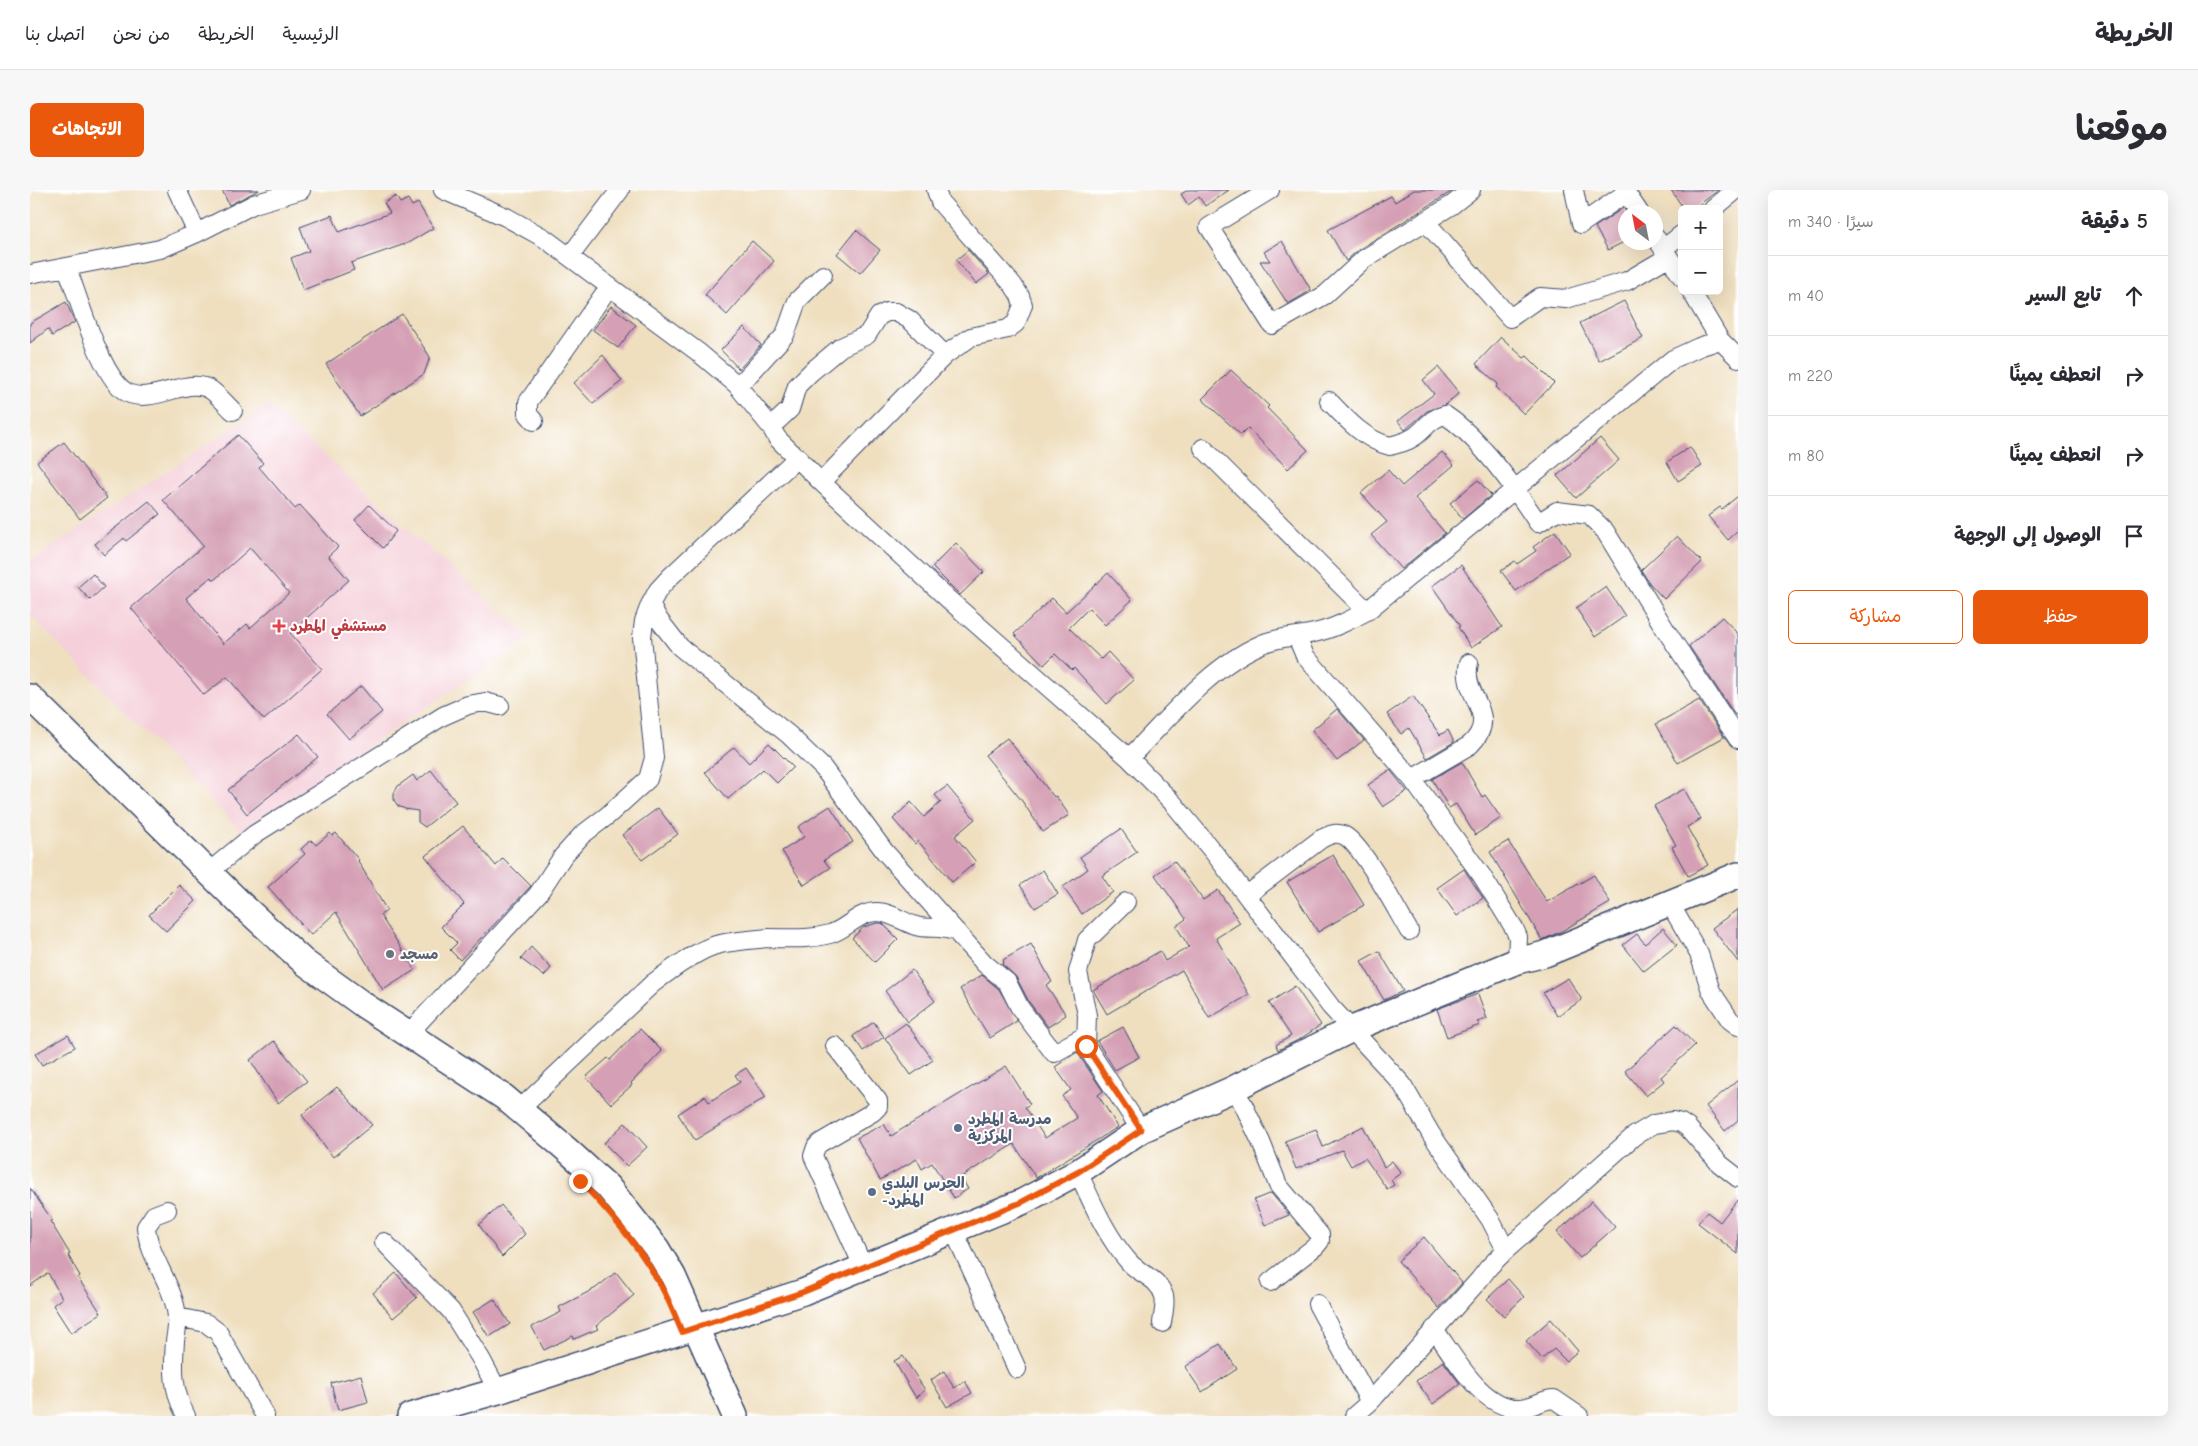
<!DOCTYPE html>
<html lang="ar">
<meta charset="utf-8">
<style>
body{margin:0;font-family:"Comic Neue","Playpen Sans Arabic",sans-serif;background:#f7f7f7;color:#2b2b33;direction:rtl}
.controls{position:absolute;right:15px;top:15px;display:grid;overflow:hidden;border-radius:8px;box-shadow:0 5px 20px #0002}
.controls button{width:45px;height:45px;display:grid;place-items:center;padding:0;border:0;border-bottom:1px solid #e1e1e2;background:#fff;color:#2b2b33;font:25px sans-serif}
.compass{position:absolute;left:1588px;top:15px;width:45px;height:45px;border-radius:50%;background:#fff;box-shadow:0 5px 20px #0002;rotate:328deg}
.stop{position:absolute;width:15px;height:15px;margin:-11px;border:4px solid #ea580c;border-radius:50%;background:#fff}
.stop.end{background:#ea580c;border-color:#fff;box-shadow:0 1px 5px #0008}
.list{margin:0;padding:0;list-style:none}
h2{display:flex;justify-content:space-between;align-items:center;height:65px;margin:0;padding:0 20px;font-size:21px}
h2 small{font-size:16px;font-weight:400;color:#7c7c81}
.list li{display:grid;grid-template-columns:32px 1fr auto;gap:15px;align-items:center;box-sizing:border-box;height:80px;padding:0 20px;border-top:1px solid #e1e1e2}
.list b{display:block;font-size:19px;white-space:nowrap}
.list em{font-size:16px;font-style:normal;color:#7c7c81}
.actions{display:flex;gap:10px;padding:15px 20px}
.actions a{flex:1;padding:11px 0;border:1px solid #ea580c;border-radius:8px;text-align:center;font-size:18px;color:#ea580c}
.actions .main{background:#ea580c;color:#fff}
.icon{flex:none;width:28px;height:28px;fill:none;stroke:currentColor;stroke-width:2;stroke-linecap:round;stroke-linejoin:round}
.map{position:relative;flex:none;width:1708px;height:1226px;overflow:hidden;direction:ltr;border-radius:8px}
header{display:flex;align-items:center;gap:30px;box-sizing:border-box;height:70px;padding:0 25px;background:#fff;border-bottom:1px solid #e1e1e2}
header strong{font-size:24px}
nav{display:flex;gap:28px;margin-inline-start:auto;font-size:18px}
.intro{display:flex;align-items:center;justify-content:space-between;box-sizing:border-box;height:120px;padding:0 30px}
h1{margin:0;font-size:35px}
.button{padding:12px 22px;border-radius:8px;background:#ea580c;color:#fff;font-size:18px;font-weight:700}
main{display:flex;gap:30px;padding:0 30px}
aside{flex:1;background:#fff;border-radius:8px;box-shadow:0 5px 20px #0002}
.map>svg:first-child{display:block}
.built{fill:#f5cfd9}
.building{fill:#d5a0b5;fill-rule:evenodd}
.lines{fill:none;stroke-linecap:round;stroke-linejoin:round}
.street-casing{stroke:#3b496d;stroke-width:20}
.secondary-casing{stroke:#3b496d;stroke-width:28}
.street{stroke:#fff;stroke-width:18}
.secondary{stroke:#fff;stroke-width:25}
.route{stroke:#ea580c;stroke-width:6}
.health-dot{fill:#e0444e;stroke:#fff;stroke-width:2}
.worship-dot{fill:#6b7280;stroke:#fff;stroke-width:2}
.service-dot{fill:#5c6f8a;stroke:#fff;stroke-width:2}
.labels{text-anchor:middle;dominant-baseline:central;stroke-width:4;stroke-linejoin:round;paint-order:stroke}
.health-label{font-size:15px;font-weight:bold;fill:#be3a42;stroke:#fff;text-anchor:start}
.worship-label{font-size:15px;font-weight:bold;fill:#5b616d;stroke:#fff;text-anchor:start}
.service-label{font-size:15px;font-weight:bold;fill:#4e5e75;stroke:#fff;text-anchor:start}
</style>
<header>
<strong>الخريطة</strong>
<nav><a>الرئيسية</a><a>الخريطة</a><a>من نحن</a><a>اتصل بنا</a></nav>
</header>
<div class="intro"><h1>موقعنا</h1><a class="button">الاتجاهات</a></div>
<main>
<aside>
<h2>5 دقيقة<small>سيرًا · 340 m</small></h2>
<ul class="list">
<li><svg class="icon" aria-label="ahead" viewBox="0 0 24 24"><path d="M12 20V5M6 11l6-6 6 6"/></svg><div><b>تابع السير</b></div><em>40 m</em></li>
<li><svg class="icon" aria-label="right" viewBox="0 0 24 24"><path d="M7 20v-9h11M14 6l5 5-5 5"/></svg><div><b>انعطف يمينًا</b></div><em>220 m</em></li>
<li><svg class="icon" aria-label="right" viewBox="0 0 24 24"><path d="M7 20v-9h11M14 6l5 5-5 5"/></svg><div><b>انعطف يمينًا</b></div><em>80 m</em></li>
<li><svg class="icon" aria-label="arrive" viewBox="0 0 24 24"><path d="M6 21V4h12l-3 4 3 4H6"/></svg><div><b>الوصول إلى الوجهة</b></div></li>
</ul>
<div class="actions"><a class="main">حفظ</a><a>مشاركة</a></div>
</aside>
<div class="map">
<svg width="1708" height="1226" viewBox="0 0 1708 1226">
<rect width="100%" height="100%" fill="#fff"/>
<filter id="ink" filterUnits="userSpaceOnUse"><feTurbulence type="fractalNoise" baseFrequency=".02" numOctaves="2"/><feDisplacementMap in="SourceGraphic" scale="10" xChannelSelector="R" yChannelSelector="G"/><feConvolveMatrix kernelMatrix="1 2 1 2 8 2 1 2 1" color-interpolation-filters="sRGB"/></filter>
<filter id="wash" filterUnits="userSpaceOnUse"><feTurbulence type="fractalNoise" baseFrequency=".0096" numOctaves="4" result="noise"/><feDisplacementMap in="SourceGraphic" scale="20" xChannelSelector="R" yChannelSelector="G"/><feGaussianBlur stdDeviation="1.12" result="paint"/><feColorMatrix in="noise" values="0 0 0 0 0 0 0 0 0 0 0 0 0 0 0 0 0 1.4 0 .05"/><feComposite in="paint" operator="in"/></filter>
<g filter="url(#wash)">
<rect width="100%" height="100%" fill="#efdfbf"/>
<path class="built" d="M238,215L500,448L211,641L0,425V371Z"/>
<g id="blocks">
<path class="building" d="M192,0H229L199,15Z
M1158,0H1199L1175,16L1169,7L1158,15L1151,4Z
M1384,0H1424L1328,60L1316,71L1298,40L1361,6L1365,12Z
M1641,0H1689L1663,19H1654Z
M366,6L370,13L378,9L382,16L388,13L403,38L378,53L321,73L324,80L273,100L261,68L279,61L270,37L302,25L309,42L360,23L354,13Z
M1593,18L1596,21V51L1578,60L1565,37Z
M826,40L850,60L830,83L807,64Z
M722,51L744,71L697,125L675,105Z
M1252,51L1281,100L1258,114L1230,71H1240L1234,62Z
M938,60L959,84L946,94L926,70Z
M1594,111L1613,148L1569,171L1550,133Z
M36,112L45,132L22,146L18,139L0,153V133Z
M581,116L606,135L588,158L563,140Z
M372,124L400,167L394,184L330,226L296,174Z
M714,137L731,155L709,179L691,160Z
M1471,147L1494,168L1497,166L1524,193L1494,224L1466,197L1468,194L1446,174Z
M573,165L592,191L563,214L544,193Z
M1408,177L1429,203L1415,215L1397,221L1375,240L1368,231L1404,204L1393,190Z
M1201,180L1239,216L1237,218L1278,260L1258,279L1218,238L1211,245L1172,209Z
M208,245L233,273L229,277L265,319L270,315L308,357L298,366L319,390L260,443L292,479L234,530L197,487L174,505L101,418L173,356L133,310ZM220,358L259,403L220,438L217,434L193,454L156,408L181,387L184,390Z
M1570,248L1589,270L1546,308L1527,286Z
M34,252L77,308L50,329L7,272Z
M1660,257L1672,276L1648,291L1637,272Z
M1412,262L1424,275L1385,308L1415,343L1371,379L1341,345L1357,332L1331,303L1358,280L1372,296Z
M1448,290L1461,305L1433,329L1420,313Z
M1708,306V341L1698,350L1678,326L1690,317L1692,319Z
M119,311L130,324L96,351L94,348L74,365L65,354Z
M339,315L366,341L353,358L325,330Z
M1525,341L1540,363L1486,401L1471,381L1485,371L1487,374L1506,361L1503,357Z
M1647,346L1672,372L1634,409L1620,394L1611,380Z
M926,353L954,382L930,405L902,377Z
M1431,375L1472,437L1441,458L1428,437L1430,436L1402,396Z
M1078,383L1102,410L1075,435L1059,418L1039,438L1071,469L1078,462L1104,490L1077,514L1044,478L1042,480L1025,464L1014,475L984,444L1022,408L1036,422Z
M63,384L74,397L60,410L48,397Z
M1576,397L1595,426L1565,447L1546,418Z
M1692,427L1708,444V524L1705,525L1659,456Z
M331,496L352,522L319,549L297,524Z
M1383,506L1410,545L1418,540L1424,552L1397,568L1379,538L1371,544L1357,524Z
M1669,510L1694,547L1648,573L1626,534Z
M1307,519L1334,550L1307,571L1282,540Z
M269,544L288,567L217,624L198,600Z
M977,548L1024,607L1026,606L1039,625L1013,642L992,611L955,565Z
M739,553L763,577L747,593L733,579L698,609L675,582L704,557L719,573Z
M1432,572L1452,607L1455,605L1471,628L1445,645L1426,614L1419,618L1402,589Z
M401,580L426,612L395,637L388,632V621L375,619L368,616L364,610V603L368,596L383,585L387,591Z
M1360,580L1377,601L1353,617L1338,595Z
M917,596L945,629L925,646L946,672L922,692L888,651L885,654L863,629L881,612L894,627L911,612L905,605Z
M1654,599L1671,629L1657,637L1678,675L1658,686L1642,657L1646,655L1624,616Z
M800,616L823,652L794,670L800,678L774,695L752,661L774,647L768,637Z
M628,618L648,644L612,670L592,645Z
M433,636L466,676L473,668L501,696L430,770L420,760L427,753L411,737L434,714L395,666Z
M1091,639L1107,662L1072,686L1083,702L1052,724L1033,697L1058,679L1050,667Z
M300,643L302,646L306,643L329,670L328,671L357,721L350,725L385,780L353,800L306,722L281,745L238,697L275,664L271,659L281,650L286,655Z
M1478,651L1517,712L1564,685L1580,713L1530,742L1512,750L1460,662Z
M1303,665L1334,715L1288,742L1257,692Z
M1144,671L1173,710L1188,700L1210,733L1186,748L1219,805L1179,828L1152,780L1077,824L1063,800L1130,761L1135,771L1159,757L1146,736L1156,729L1125,685Z
M1434,679L1453,708L1427,726L1407,698Z
M1013,680L1028,704L1005,718L990,695Z
M149,695L166,711L136,741L119,725Z
M1708,719V772L1682,738Z
M847,733H852L868,749L845,772L822,748L834,737Z
M1633,738L1647,755L1614,781L1593,755L1607,744L1615,754Z
M1001,754L1022,792L1016,795L1036,825L1018,837L999,812L986,787L972,774L974,772L973,770Z
M501,757L521,778L514,786L491,769Z
M1349,761L1373,801L1354,810L1331,771Z
M882,780L905,811L878,832L855,801Z
M952,785L969,799L987,831L960,848L930,799Z
M1538,788L1552,810L1527,826L1513,803Z
M1265,796L1291,835L1270,849L1248,860L1246,855L1261,846L1239,813Z
M1448,804L1457,829L1447,832L1450,835L1417,847L1407,819Z
M844,832L854,847L833,861L823,846Z
M876,833L903,870L881,885L855,848Z
M1646,835L1665,855L1631,887L1634,891L1616,906L1595,881Z
M1093,837L1109,867L1085,880L1067,851Z
M610,839L632,861L601,893L602,895L581,914L556,887L578,868L580,870Z
M38,845L45,857L12,875L5,864Z
M244,851L277,891L248,913L220,870Z
M1047,862L1073,901L1068,905L1088,937L1006,988L984,954L931,987L938,999L924,1008L902,973L892,979L887,969L850,990L827,948L854,934L861,946L976,876L1000,914L995,917L1015,948L1047,928L1032,906L1041,900L1025,877Z
M716,878L736,907L665,950L648,924L675,906L679,912L710,892L705,885Z
M1708,890V930L1695,941L1676,916Z
M307,897L342,935L303,967L272,925Z
M595,933L617,957L597,976L574,953Z
M1333,936L1354,977L1362,971L1371,983L1361,990L1364,995L1357,999L1335,968L1321,976L1312,960L1266,979L1255,951L1286,939L1293,957Z
M0,998L22,1030L20,1031L40,1064L38,1065L50,1086L48,1088L71,1123L41,1143L23,1115L32,1108L18,1083L0,1096Z
M1241,1003L1259,1025L1235,1035L1224,1010Z
M1708,1009V1064L1668,1033L1677,1022L1690,1032Z
M1562,1011L1585,1037L1550,1068L1527,1042Z
M471,1015L495,1044L472,1067L449,1035Z
M1394,1047L1432,1093L1409,1118L1368,1071Z
M586,1082L604,1105L566,1136L568,1139L544,1149L543,1146L514,1160L502,1137L531,1122L529,1117L566,1098Z
M366,1083L387,1108L363,1128L343,1103Z
M1478,1089L1494,1107L1474,1126L1457,1109Z
M464,1109L480,1134L459,1147L443,1122Z
M1521,1129L1548,1161L1536,1171L1524,1159L1512,1169L1496,1151Z
M1190,1154L1207,1179L1172,1202L1155,1177Z
M873,1166L895,1200L886,1208L864,1171Z
M1413,1171L1430,1194L1403,1214L1386,1191Z
M914,1181L924,1198L935,1191L942,1203L917,1217L901,1190Z
M331,1185L338,1212L308,1220L301,1193Z"/>
</g>
</g>
<g filter="url(#ink)">
<use href="#blocks" fill-opacity="0" stroke="#3b496d" stroke-width="1"/>
<g class="lines">
<g class="street-casing">
<path id="street" d="M147,0L167,43
M413,0L476,27L514,48L668,162L706,194L741,237L747,248L791,292L918,409L1099,568L1143,613L1185,664L1301,817L1372,894L1401,944L1460,1029L1476,1060L1459,1077L1449,1090L1340,1212L1324,1226
M1240,0L1179,37L1242,135L1295,105L1334,69L1422,15L1441,0
M1544,0L1551,34L1596,3
M1594,0L1609,22
M1683,19L1706,0
M1395,31L1480,128L1510,107L1536,109L1597,91L1638,67
M1626,48L1652,87
M1633,59L1652,44
M540,66L590,0
M37,78C48,106 72,191 98,203C123,215 159,185 181,200C189,206 196,214 203,221
M0,84L130,59L167,43L224,14L271,0
M1661,101L1690,150L1708,168
M706,194L716,188L755,145L767,111L793,85
M1299,211C1316,229 1335,250 1360,256C1370,253 1381,251 1389,243C1398,235 1402,228 1415,225C1449,247 1485,298 1508,333L1527,321L1559,325L1575,341L1635,439L1708,549
M504,231L498,224V212L579,97
M741,237L760,219L767,196L781,182L811,157L837,145L849,126L857,122H866L880,130L915,165
M1173,258L1337,421
M791,292L915,165L941,147L978,139L986,133L993,115L990,106L983,95L910,12L906,0
M620,415L629,430L650,457L759,545L793,578L855,662L955,774L977,792L990,818L1024,863L1055,846
M1267,447L1275,466L1382,589L1452,686L1484,738L1488,747L1487,771
M1099,568C1138,529 1180,476 1232,454C1247,447 1268,447 1284,443C1303,439 1320,430 1337,421L1643,169L1669,157L1690,150
M1382,589L1440,555C1472,524 1430,506 1439,473
M179,682L225,644L413,526L438,515L455,512L470,516
M1217,705L1291,649C1299,645 1305,642 1313,645C1332,653 1367,721 1379,741
M1096,712L1057,750L1048,782L1057,825L1056,856L1111,940
M1640,714L1669,764L1681,801L1700,830L1708,836
M379,843L508,704L533,666L552,645L577,626L618,589L624,568L612,447L614,431L620,415L628,400L640,387L768,267
M805,856L848,911V917L843,922L790,953L786,957L783,966L833,1076
M1203,899L1213,914L1231,952L1248,995L1290,1045V1051L1286,1056L1240,1092
M489,920L622,794C639,781 663,763 683,756C694,752 727,749 739,748C760,748 779,750 800,744C817,739 828,722 847,722C860,722 875,733 886,736C898,740 911,735 927,742
M1048,982C1062,1012 1076,1046 1099,1072C1110,1085 1128,1087 1134,1106C1136,1113 1133,1125 1132,1133
M137,1020L124,1025L116,1037C119,1069 145,1096 147,1128C148,1135 146,1144 145,1151C143,1180 142,1199 156,1226
M923,1039L987,1179
M354,1052L421,1121L451,1169L468,1201
M1476,1060L1604,946L1624,934L1643,931L1651,933L1657,937L1690,974L1708,988
M1287,1114L1340,1212
M147,1127L176,1133L188,1142L235,1226
M1404,1139C1424,1166 1452,1220 1490,1218C1502,1218 1512,1209 1524,1209L1549,1226"/>
</g>
<g class="secondary-casing">
<path id="secondary" d="M0,507L213,716L274,772L335,816L474,907L536,959L578,997L627,1059L643,1086L705,1226
M380,1226L468,1201L773,1102L992,1012L1048,982L1111,940L1203,899L1322,839L1487,771L1515,764L1708,685"/>
</g>
<use href="#street" class="street"/>
<use href="#secondary" class="secondary"/>
</g>
</g>
<g class="lines" filter="url(#ink)">
<path class="route" d="M550,991C580,1023 610,1057 631,1096C639,1110 645,1126 652,1142L773,1102L992,1012L1048,982L1111,940L1056,856"/>
</g>
<path class="health-dot" d="M246.5 428.5h5v5h5v5h-5v5h-5v-5h-5v-5h5z"/>
<circle class="worship-dot" cx="360" cy="764" r="5"/>
<g class="service-dot">
<circle cx="928" cy="938" r="5"/>
<circle cx="842" cy="1002" r="5"/>
</g>
<g class="labels">
<g class="health-label">
<text x="260" y="436">مستشفي المطرد</text>
</g>
<g class="worship-label">
<text x="370" y="764">مسجد</text>
</g>
<g class="service-label">
<text x="938" y="929">مدرسة المطرد<tspan x="938" dy="17">المركزية</tspan></text>
<text x="852" y="993">الحرس البلدي<tspan x="852" dy="17">-المطرد</tspan></text>
</g>
</g>
</svg>
<div class="controls">
<button>+</button>
<button>−</button>
</div>
<svg class="compass" viewBox="-18 -18 36 36"><path d="M0-13l5 13h-10z" fill="#e53935"/><path d="M0 13l5-13h-10z" fill="#7c7c81"/></svg>
<div class="stop" style="left:1056px;top:856px"></div>
<div class="stop end" style="left:550px;top:991px"></div>
</div>
</main>
